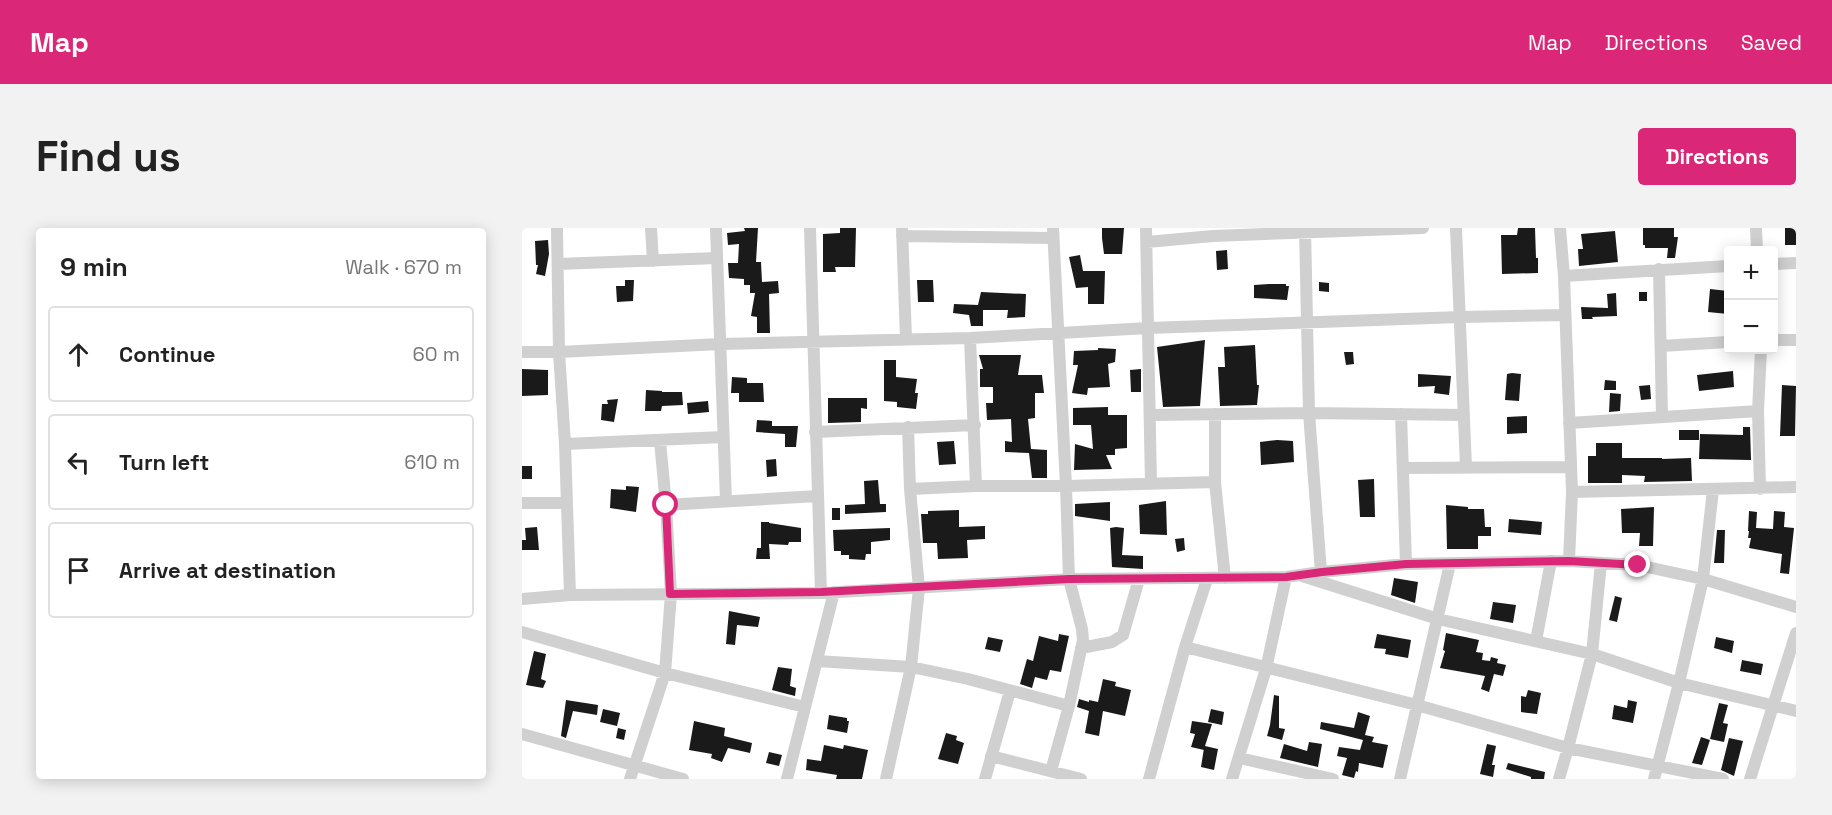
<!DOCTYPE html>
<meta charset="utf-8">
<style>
body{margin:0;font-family:"Space Grotesk",sans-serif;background:#f2f2f2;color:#222}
.controls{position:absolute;right:18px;top:18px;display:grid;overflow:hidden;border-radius:6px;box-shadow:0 3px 15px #0003}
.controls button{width:54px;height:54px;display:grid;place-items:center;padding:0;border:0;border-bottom:2px solid #e0e0e0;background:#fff;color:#222;font:30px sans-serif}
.stop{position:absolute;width:18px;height:18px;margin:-14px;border:4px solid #db2777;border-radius:50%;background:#fff}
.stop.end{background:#db2777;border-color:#fff;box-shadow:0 2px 6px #0008}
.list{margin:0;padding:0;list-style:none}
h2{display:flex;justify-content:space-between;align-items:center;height:78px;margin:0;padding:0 24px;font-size:26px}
h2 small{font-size:20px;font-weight:400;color:#767676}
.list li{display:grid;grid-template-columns:39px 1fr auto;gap:18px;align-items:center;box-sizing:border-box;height:96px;margin:0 12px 12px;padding:0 12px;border:2px solid #e0e0e0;border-radius:6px}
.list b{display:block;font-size:22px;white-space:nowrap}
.list em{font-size:20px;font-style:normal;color:#767676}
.icon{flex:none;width:33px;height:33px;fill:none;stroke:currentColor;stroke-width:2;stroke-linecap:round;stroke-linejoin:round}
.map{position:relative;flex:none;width:1274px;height:551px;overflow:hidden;border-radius:6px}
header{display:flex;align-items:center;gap:36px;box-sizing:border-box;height:84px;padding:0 30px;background:#db2777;color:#fff}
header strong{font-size:28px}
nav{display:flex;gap:33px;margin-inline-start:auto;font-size:21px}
.intro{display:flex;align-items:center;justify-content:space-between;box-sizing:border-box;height:144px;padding:0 36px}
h1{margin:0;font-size:42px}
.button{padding:15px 27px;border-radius:6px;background:#db2777;color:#fff;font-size:21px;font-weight:700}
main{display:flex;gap:36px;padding:0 36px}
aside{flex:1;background:#fff;border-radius:6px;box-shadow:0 3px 15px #0003}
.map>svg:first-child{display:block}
.building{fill:#1a1a1a}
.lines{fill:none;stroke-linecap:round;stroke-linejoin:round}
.minor{stroke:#d0d0d0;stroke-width:12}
.route{stroke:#db2777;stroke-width:8}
</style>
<header>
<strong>Map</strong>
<nav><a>Map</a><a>Directions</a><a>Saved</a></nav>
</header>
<div class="intro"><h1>Find us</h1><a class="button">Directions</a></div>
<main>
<aside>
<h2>9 min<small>Walk · 670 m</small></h2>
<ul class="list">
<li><svg class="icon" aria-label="ahead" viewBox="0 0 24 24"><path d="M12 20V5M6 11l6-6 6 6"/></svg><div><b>Continue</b></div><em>60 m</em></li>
<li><svg class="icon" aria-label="left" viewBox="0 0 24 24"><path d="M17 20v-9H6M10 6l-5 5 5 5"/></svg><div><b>Turn left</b></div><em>610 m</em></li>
<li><svg class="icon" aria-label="arrive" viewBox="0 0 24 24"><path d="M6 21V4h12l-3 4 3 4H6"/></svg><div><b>Arrive at destination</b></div></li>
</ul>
</aside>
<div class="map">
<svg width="1274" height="551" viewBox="0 0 1274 551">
<rect width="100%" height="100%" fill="#fff"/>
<path class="building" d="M222,0H236L234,34H239L240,54L256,53L257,65L247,66L248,105H235V89L229,88L233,65H228V57H222V51L207,50L206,35H216L217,16L206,17L205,5L223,3Z
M318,0H334L333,39H313L314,44H301V6L318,5Z
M580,0H602L600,26H582L580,10Z
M996,0H1013L1014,30H1016V45L980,46L979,7H995Z
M1121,0H1152V9H1156L1153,30H1145L1146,20H1123V17H1121Z
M1263,0H1274V17H1263Z
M1093,3L1096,34L1057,38L1056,21H1061L1059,6Z
M26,12L27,26L23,48L14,46L16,37H14L13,13Z
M705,22L706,41L695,42L694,23Z
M558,27L561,43H583L582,76H566V59L554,60L547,29Z
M103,52H112L111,73L95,74L94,58H103Z
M395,52H411L412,74H396Z
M797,54L807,55V64L797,63Z
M747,56H764V58H767L765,72L732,70V57Z
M1188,61L1206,63V86L1186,84Z
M459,64L504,66L503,89L485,90L486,82H461V98H449L447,87L431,85L432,76L456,77Z
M1117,64H1125V73H1117Z
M1094,65L1095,88L1070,89L1071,91H1060L1059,79L1086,80L1085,66Z
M683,112L678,178L641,179L635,119Z
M733,117L735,157H737L735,177L698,178L696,139H703L702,119Z
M576,120L594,121L593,134L586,136L588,159L566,160L565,167L550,165L556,137H551L552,123L576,122Z
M822,124H831L832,136L824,137Z
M457,127H499L496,147H520L522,165H513V190L506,191L509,221L525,222V250H510L507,225L483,224V213L490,214L489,191L465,192L464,175H471V159H458V141H461Z
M362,132H374V149L395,151L393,165H396L394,181L375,179V174L362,173Z
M0,141L26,142V167L0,168Z
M619,141V164H609L608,142Z
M1211,143L1212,159L1177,163L1175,147Z
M990,145L999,146L997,173L983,172L985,146Z
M896,146L929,148L927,167L912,165L913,158L896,159Z
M210,149L225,150V155H241L242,174H217V165H209Z
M1083,152L1094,153V162H1082Z
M1128,157L1129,171L1119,172L1117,158Z
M1260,157L1274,158L1273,208H1258Z
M124,162L140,163V164H160L161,177L140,178L139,183H123Z
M1088,165L1099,166L1098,183L1087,184Z
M306,170H345V181L339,180V194L306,195Z
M96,171L92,194L79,192L80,176H86L85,172Z
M186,173L187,184L166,186L165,175Z
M586,179V187H605V220L593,221V227H584L590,241L552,242L553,216L571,221L569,197H551V180Z
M1005,188V205L985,206V189Z
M235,192L250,193V198H276L274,219H263V206L234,204Z
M1221,199H1228L1229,232L1177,231L1178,206L1221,207Z
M1157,202H1177V212H1157Z
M755,212L771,213L772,234L739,237L738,214Z
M432,213L434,236L417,237L415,214Z
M1074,215H1100V230H1140V231L1169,230L1170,253L1122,254L1123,248L1100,247V255H1066V228H1074Z
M254,231L255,248L245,249L244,232Z
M0,238H10V251H0Z
M852,251L853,289H838L836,252Z
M356,252L358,276H364V284L323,286V277L343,276L342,253Z
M104,258L117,259L114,284L88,280L89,261L104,262Z
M644,273L645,307L618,306L617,277Z
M588,274V293L553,288V276Z
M924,277L946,279V281H962L963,299H969V308H956V321H925Z
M1132,279L1131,318H1117L1118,305H1100L1099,281Z
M310,280H318V292H310Z
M437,282V299L463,298V311L445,312L446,330L416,331L415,315H401L399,286H406V283Z
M1227,283L1235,284L1234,300L1251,301L1252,283L1263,284L1262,299L1272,300L1267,346L1258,345L1260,326L1227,320L1229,310H1226L1227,303H1226Z
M987,291L1020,294L1019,307L986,304Z
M239,294H247V301V295L279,300V314H267L266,317L247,316L248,331H234L235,320H239Z
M15,299L17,322H0V312H4L3,300Z
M594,299L602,300L600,327L621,328V341L590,339L588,300Z
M368,300V312L349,314V326H344L343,332L327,331V327H319V323H312L311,302Z
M1195,302H1203L1202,335H1192Z
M662,310L663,322L655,324L653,311Z
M872,350L896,354L893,375L869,367Z
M1093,368L1100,370L1095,394L1087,392Z
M971,374L994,377L991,395L968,391Z
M207,383L238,389L236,399L215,397L213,417L204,416Z
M924,405L957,412L954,424L961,425L960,432L968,433L969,429L976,431L975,435L984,437L981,448L972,446L967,464L959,461L963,448L918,440L923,423L921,422Z
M537,406L547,408L539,444L528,442L525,452L513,449L510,460L498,456L505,431L511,433L517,408L536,413Z
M855,406L889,412L886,430L863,426L864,421L852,420Z
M466,409L481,412L478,424L463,421Z
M1194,409L1212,413L1210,425L1192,420Z
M12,423L24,426L19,451L24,453L21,460L4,457Z
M1220,432L1241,436L1239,447L1218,443Z
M256,439L270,441L268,458L274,460L273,468L250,462Z
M581,451L594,454L593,458L609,462L603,488L581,483L577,508L563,505L567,483L555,479L557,471L567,474V472L576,474Z
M1006,462L1019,465L1015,486L999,484V468L1004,469Z
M752,467L757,468V500L763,501L760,512L745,508L748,497Z
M44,472L76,477L75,487L51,483L44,510L39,508Z
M1106,472L1115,474L1111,495L1090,491L1092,477L1105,480Z
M1197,475L1206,477L1201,495L1206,496L1202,514L1188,511Z
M81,481L98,485L95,498L78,494Z
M689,481L702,484L700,497L686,494Z
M836,484L848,488L843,507L852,509L850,514L866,517L861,540L837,535L836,544L834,543L832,550L820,547L825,530L815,528L817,519L838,522L841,512L798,501L799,494L832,500Z
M307,487L325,490V493H327L325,505L305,501Z
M172,493L203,500L202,508L230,515L228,525L206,520L200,534L189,530L190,526L167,522Z
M670,493L690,496L683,518L696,521L692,542L679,539L682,520V522L669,519L673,506L668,505Z
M96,500L104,502L102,512L94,510Z
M424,505L435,508L434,512L442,515L436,536L416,531Z
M1179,509L1188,512L1180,537L1170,535Z
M1207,510L1221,513L1212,548L1199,542Z
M787,514L800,516L796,539L758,530L762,516L785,523Z
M965,516L974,518L970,537H973L971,549L958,546Z
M302,517L321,521L322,517L346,522L340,551H314L315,547L284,542L285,531L299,533Z
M247,524L260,527L257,538L244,535Z
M986,535L1023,544L1022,551H1009V549L984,541Z"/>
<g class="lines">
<path class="minor" d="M35,0L37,124L43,216L48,367
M129,0L131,33
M194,0L204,273
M288,0L299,365
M380,0L384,111
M624,0L629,256
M783,0L787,185L799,344
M934,0L944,239
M1038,0L1042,48L1050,264L1047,333
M1234,0L1235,22
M380,8L531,10
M625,14L691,8L901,0
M36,36L195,30
M1252,36L1274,35
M1137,41L1140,189
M1042,48L1206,38
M448,110L454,258
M1252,112H1274
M1139,118L1206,114
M0,124H37L198,116L448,110L626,100L938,89L1043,87
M693,186V254L703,350
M879,186L884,336
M628,187L787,185L942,187
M1047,195L1236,183
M293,204L453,197
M43,216L201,209
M881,240L1049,239
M388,261L454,258H544L693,254
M1238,261L1236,183L1239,122
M1050,264L1274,259
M0,275H45
M144,277L295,268
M780,348L916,391L1070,426L1157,455L1274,483
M0,371L48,367L299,365L547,351L764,349L799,344L884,336L1047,333L1116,337L1148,344L1181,351L1274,379
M0,404L143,445L283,479
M1014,413L1029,333
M663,419L895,477L1046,520L1201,551
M559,420L590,414L601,407L617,351
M295,433L389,439L446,451L547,478
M0,506L161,551
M469,528L559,551
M717,530L811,551
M529,543L547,478L561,412L560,401L547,351L544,258L531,0
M108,551L143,445L149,366L144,277L138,213
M265,551L312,364
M364,551L389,439L397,360L388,261L386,199
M463,551L488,463
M627,551L663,419L685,351
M710,551L744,441L764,349
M878,551L928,336
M1037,551L1046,520L1070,426L1079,335
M1132,551L1157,455L1181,351L1191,262
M1228,551L1274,405"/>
</g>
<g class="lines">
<path class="route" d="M144,277L148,366L299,364L547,351L764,349L800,344L884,336L1047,333L1116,337"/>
</g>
</svg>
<div class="controls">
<button>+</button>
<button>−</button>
</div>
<div class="stop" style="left:144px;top:277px"></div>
<div class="stop end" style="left:1116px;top:337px"></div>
</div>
</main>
